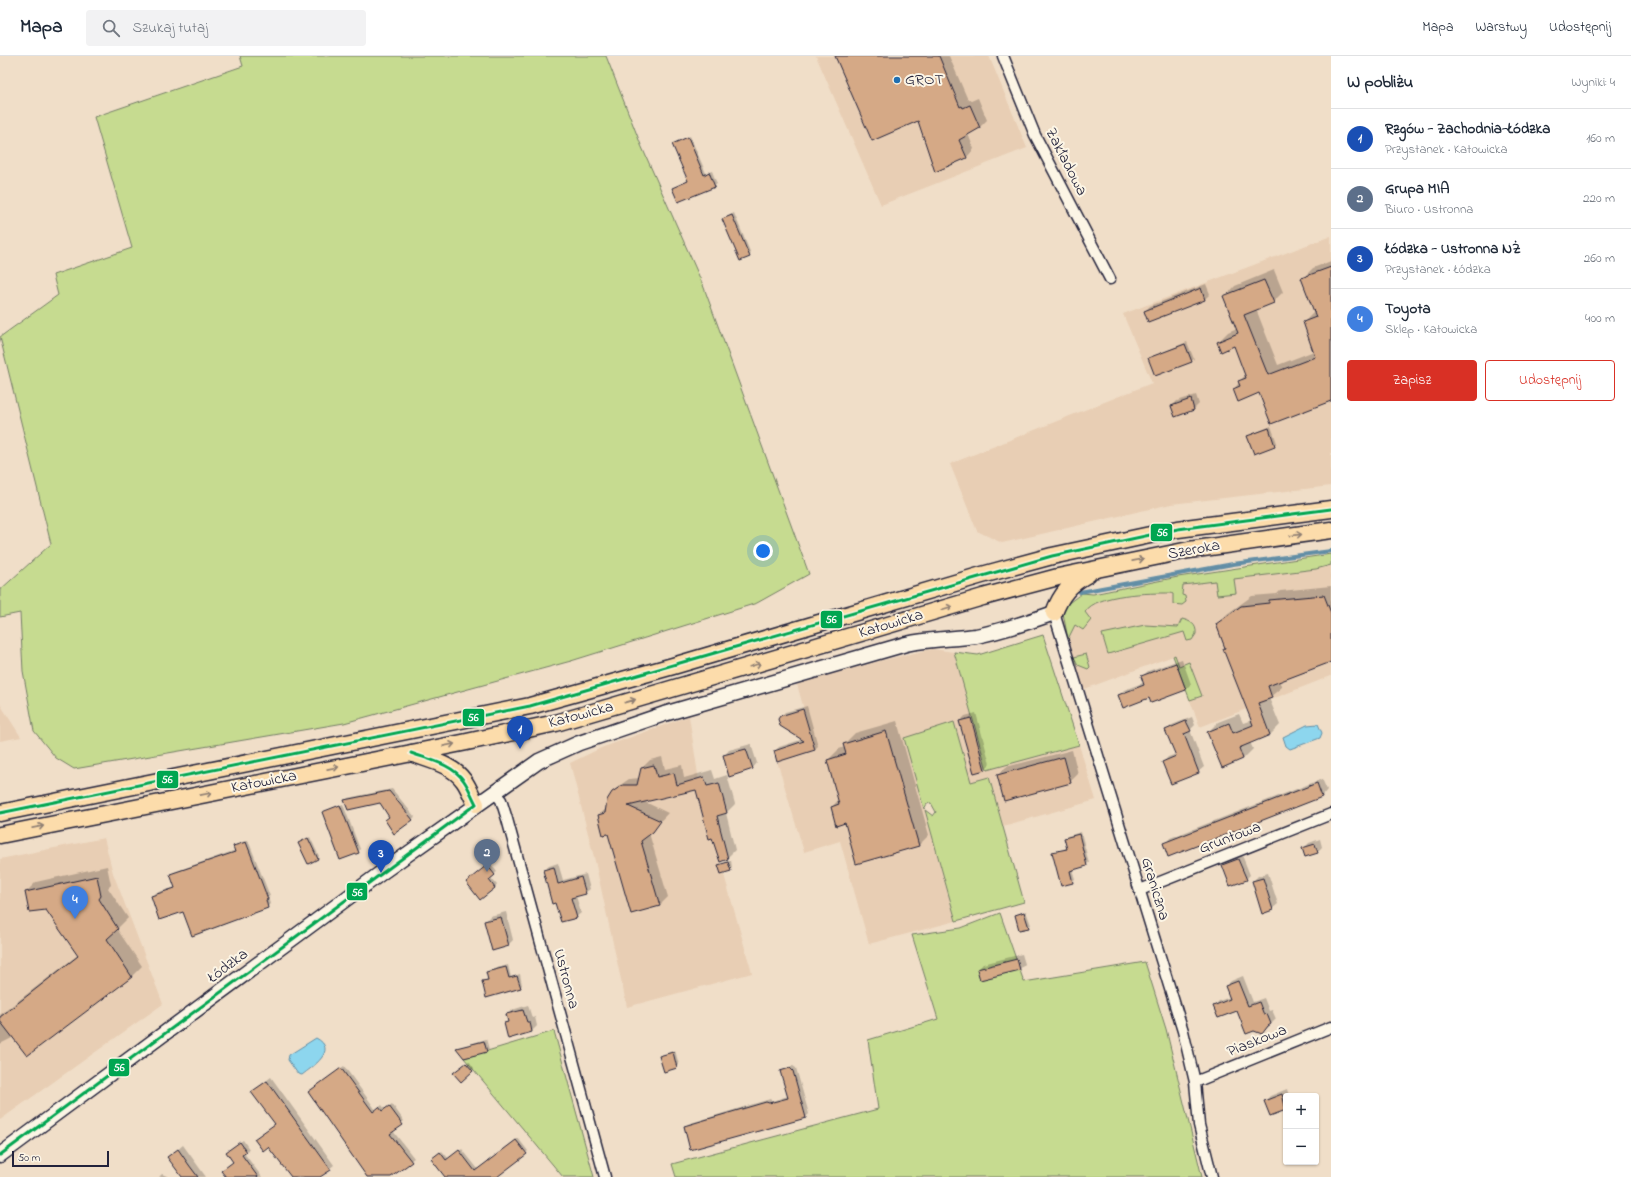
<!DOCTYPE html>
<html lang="pl">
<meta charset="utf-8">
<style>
body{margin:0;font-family:"Indie Flower",sans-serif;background:#f2f2f3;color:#1f2937}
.controls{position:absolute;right:12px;bottom:12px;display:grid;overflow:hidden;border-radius:4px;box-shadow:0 1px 3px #0004}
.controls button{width:36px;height:36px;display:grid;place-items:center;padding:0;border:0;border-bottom:1px solid #e0e1e3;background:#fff;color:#1f2937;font:20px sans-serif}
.scale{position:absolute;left:12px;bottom:10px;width:97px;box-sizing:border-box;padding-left:4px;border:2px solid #22223b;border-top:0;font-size:11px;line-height:14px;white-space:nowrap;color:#22223b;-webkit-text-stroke:3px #fcf5e5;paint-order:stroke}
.you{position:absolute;left:763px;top:495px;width:14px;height:14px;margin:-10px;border:3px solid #fff;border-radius:50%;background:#1a73e8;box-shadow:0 0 0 6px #1a73e833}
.badge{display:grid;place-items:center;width:26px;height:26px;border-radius:50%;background:#d93025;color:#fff;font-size:13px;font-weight:700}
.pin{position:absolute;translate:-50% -33px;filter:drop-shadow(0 1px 2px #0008)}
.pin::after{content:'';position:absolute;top:21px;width:14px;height:12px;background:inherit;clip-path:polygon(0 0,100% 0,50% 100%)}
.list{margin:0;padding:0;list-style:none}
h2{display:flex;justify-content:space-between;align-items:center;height:52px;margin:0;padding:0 16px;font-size:17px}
h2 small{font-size:13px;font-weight:400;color:#747a83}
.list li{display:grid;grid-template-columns:26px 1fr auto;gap:12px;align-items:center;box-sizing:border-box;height:60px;padding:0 16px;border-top:1px solid #e0e1e3}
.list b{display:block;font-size:15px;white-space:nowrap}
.list p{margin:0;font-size:13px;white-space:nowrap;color:#747a83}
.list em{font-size:13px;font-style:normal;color:#747a83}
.actions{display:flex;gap:8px;padding:12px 16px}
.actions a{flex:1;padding:9px 0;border:1px solid #d93025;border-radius:4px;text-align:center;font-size:14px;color:#d93025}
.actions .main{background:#d93025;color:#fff}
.icon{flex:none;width:22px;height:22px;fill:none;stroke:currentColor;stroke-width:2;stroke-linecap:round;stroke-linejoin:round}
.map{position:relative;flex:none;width:1331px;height:1121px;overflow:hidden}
header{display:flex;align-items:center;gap:24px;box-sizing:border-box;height:56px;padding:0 20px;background:#fff;border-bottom:1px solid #e0e1e3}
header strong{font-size:19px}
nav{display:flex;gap:22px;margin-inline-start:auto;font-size:14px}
.search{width:280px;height:36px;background:#f2f2f3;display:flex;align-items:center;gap:10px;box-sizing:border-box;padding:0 14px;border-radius:4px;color:#747a83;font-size:15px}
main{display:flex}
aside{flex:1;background:#fff}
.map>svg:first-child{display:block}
.built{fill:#e8ceb4}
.green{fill:#c6db90;stroke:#747e66}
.water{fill:#8dd6ee;stroke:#628ea6}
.shadow{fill:#0003}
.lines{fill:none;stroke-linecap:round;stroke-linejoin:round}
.stream{stroke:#628ea6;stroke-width:4}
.building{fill:#d5a986;stroke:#22223b}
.street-casing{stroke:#22223b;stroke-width:13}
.secondary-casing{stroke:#22223b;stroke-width:17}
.primary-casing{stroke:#22223b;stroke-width:19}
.street{stroke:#fcf5e5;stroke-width:10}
.secondary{stroke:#fcf5e5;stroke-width:14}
.primary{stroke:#fcdcab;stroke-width:16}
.bus-1-casing{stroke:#fcf5e5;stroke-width:6}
.bus-1{stroke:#00a651;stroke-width:3}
.oneway{stroke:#8f7f73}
.poi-dot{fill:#1f6fb2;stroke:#fcf5e5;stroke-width:1.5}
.labels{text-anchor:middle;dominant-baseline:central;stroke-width:4;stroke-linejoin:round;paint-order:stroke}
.poi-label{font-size:16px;fill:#22223b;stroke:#fcf5e5;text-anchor:start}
.street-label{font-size:16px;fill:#22223b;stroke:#fcf5e5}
.line-badge{stroke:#fcf5e5;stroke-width:1.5}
.badge-label{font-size:11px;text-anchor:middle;font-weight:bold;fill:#fff}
</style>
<header>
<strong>Mapa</strong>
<div class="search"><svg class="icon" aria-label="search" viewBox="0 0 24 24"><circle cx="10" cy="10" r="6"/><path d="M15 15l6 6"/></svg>Szukaj tutaj</div>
<nav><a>Mapa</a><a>Warstwy</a><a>Udostępnij</a></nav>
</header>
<main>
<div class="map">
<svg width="1331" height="1121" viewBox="0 0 1331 1121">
<rect width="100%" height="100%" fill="#f0dec8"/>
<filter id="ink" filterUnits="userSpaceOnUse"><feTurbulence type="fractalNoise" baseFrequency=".025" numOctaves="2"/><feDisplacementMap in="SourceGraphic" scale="8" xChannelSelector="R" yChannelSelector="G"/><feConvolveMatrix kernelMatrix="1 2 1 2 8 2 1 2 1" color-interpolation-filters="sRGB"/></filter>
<g filter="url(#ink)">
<path class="built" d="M816,0H989L1027,92L881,149Z
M1331,180V430L1171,448L1002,487L977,475L950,408L1152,327L1123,258Z
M1331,508V620L1200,671L1173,600L1082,634L1060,566L1090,546L1164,527Z
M932,593L954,596L987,713L1079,689L1096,744L1003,770L989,721L921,741L956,865L869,888L840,785L804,796L777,705L815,694L797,628L883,604Z
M0,648L21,681L0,685Z
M689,660L701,738L752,917L627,951L595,805L570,707L601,692Z
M104,782L113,817L163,948L0,1064V803Z"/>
<path class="green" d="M240,0H606L641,89L703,229L809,518L757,547L571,605L344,667L74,713L56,702L34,675L23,615L20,557L0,561V534L51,488L0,281L58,239L53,219L132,192L94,61L243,10Z
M1331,498V509L1316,513L1234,523L1236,537L1217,539L1215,525L1183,529L1182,539L1185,540L1186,546L1182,549L1173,548V538L1171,537C1150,537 1097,537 1085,556L1091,564L1083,574L1075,569L1068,583L1062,552L1082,537L1093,538L1178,521Z
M1182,563C1190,565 1197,568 1196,578L1192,584L1187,585L1184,576L1108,598L1102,578L1145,569L1178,571Z
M1043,579L1079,689L987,714L954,596L978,599Z
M1086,598L1090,611L1088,613L1078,609L1074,601Z
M1175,599L1179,610L1189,606L1202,640L1190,644L1173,600Z
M954,666L971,726L989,721L1024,846L956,865L925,754L933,760L936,756L931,747L927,748L924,753L904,682Z
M1000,857L1024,926L1145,906L1166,973L1202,1121H676L672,1108L878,1053L868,984L938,963L912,879L961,872Z
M554,975L594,1121H563L464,1002Z"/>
<path class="water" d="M1318,668L1322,677L1320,682L1290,693L1286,690L1283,681L1307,669Z
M316,982C339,994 312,1011 302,1019L298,1018L288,1004L289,999Z"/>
<path class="shadow" d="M837,0H949L968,44L970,43L971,45L978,42L987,64L979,72L968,78L974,93L967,101L936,114L919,64Z
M690,80L706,117L712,115L717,128L714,130L674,132L689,125L673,88Z
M734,157L751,198L749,200L723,163Z
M1331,205V344L1234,333L1246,318L1234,289L1218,286L1228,276L1237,272L1225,241L1235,230L1274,214L1283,236L1273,246L1256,253L1278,309L1314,295L1304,266L1314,256L1303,222L1313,212Z
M1206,228L1210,238L1205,243L1149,265L1145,255L1150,250Z
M1187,286L1194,303L1191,305L1149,302Z
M1196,339L1199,348L1194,353L1175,360L1172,350L1177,345Z
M1271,370L1277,387L1254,397L1248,380Z
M1331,530V604L1279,625L1282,631L1269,642L1280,669L1270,679L1250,686L1253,693L1243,703L1208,676L1218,666L1239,658L1243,667L1252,664L1217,569L1227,558L1252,540L1277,538L1280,535Z
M1182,603L1191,628L1185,634L1150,641L1119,639L1124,634L1145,626L1143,620L1148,615Z
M807,650L818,690L814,694L775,695L779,691L803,683L781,660L785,656Z
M976,657L990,708L985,713L975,716L960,665L965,660Z
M1192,661L1195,669L1190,674L1204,711L1198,716L1163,706L1168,701L1176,698L1167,674L1172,669Z
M897,665L929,779L918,790L846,766L832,751L839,743L828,704L839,693L845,691L844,688L855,677Z
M751,688L757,707L752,713L724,700L729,694Z
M1072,694L1078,718L1070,726L998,719L1006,711Z
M662,701L665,713L682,709L684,722L712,714L715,723L727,719L735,748L726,757L735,794L727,802L696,733L643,745L668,757L649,777L668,841L660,849L608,777L603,778L599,759L607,752L611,738L619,730L629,723L640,722L642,712L650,704Z
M1322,723L1327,734L1322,740L1169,799L1165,788L1170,782Z
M392,733L415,761L394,776L390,761L380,746L346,744L348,742Z
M343,748L360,793L358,796L323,757Z
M1081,776L1089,807L1072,813L1075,823L1072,826L1054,797L1068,791L1065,782L1068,780Z
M310,781L319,800L317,803L299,787Z
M1320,783L1322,791L1317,796L1304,792L1309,787Z
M248,784L270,840L268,841L270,848L267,851L184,855L152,840L155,837L176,831L171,818L174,816L236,794L234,791L237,788Z
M1242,799L1250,819L1246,823L1223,809L1227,806Z
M731,804L732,812L730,814L719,809Z
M490,807L497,816L490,821L497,829L495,832L469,824Z
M558,807L563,824L586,818L590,833L585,837L576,840L581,857L576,861L544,814L549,810Z
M107,810L111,829L108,832L128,862L117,873L142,910L132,920L27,998L14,981L0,988V959L79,898L47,853L26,836L36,826Z
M1268,817L1278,848L1272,853L1253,825L1258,820Z
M1026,855L1031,869L1020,873L1016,859Z
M506,856L513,884L508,889L485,866L490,860Z
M1022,898L1025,908L1020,913H978L983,908Z
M508,909L511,921L520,918L522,929L520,931L483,926L489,922L487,917L489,914Z
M1243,920L1253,946L1264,942L1269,955L1272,954L1276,963L1262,977L1237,954L1214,950L1219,945L1230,941L1226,930L1231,925Z
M528,949L532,962L535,961L537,970L532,975L509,981L505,968L509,964L507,959L512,954Z
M486,983L489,993L486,995L458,992Z
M675,994L679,1009L676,1011L661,1000Z
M469,1005L474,1012L472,1015L457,1014Z
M344,1010L376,1054L382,1049L385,1053L392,1048L404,1065L393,1075L414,1102L392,1119L393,1121H368L309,1036Z
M793,1010L796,1012L809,1058L806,1061L685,1071L688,1068L770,1043L772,1045L788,1040L782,1015L785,1012Z
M271,1021L334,1109L319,1121H292L260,1079L276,1068L252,1036Z
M1287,1033L1289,1040H1286V1053L1270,1059L1265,1045L1270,1040Z
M518,1082L528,1095L496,1121H447L435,1101L442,1095L449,1103L462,1093L478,1113Z
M243,1084L249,1093L244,1097L262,1121H227L234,1106L229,1094Z
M183,1089L206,1121H183L169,1101Z
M162,1118L169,1121H159Z"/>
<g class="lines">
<path class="stream" d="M1080,536L1233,508L1331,495"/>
</g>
<path class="building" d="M835,0H939L960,51L962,50L963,52L970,49L980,72L959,84L967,102L935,116L918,65L872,85Z
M688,81L704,119L709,116L715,131L678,146L672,132L688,125L672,88Z
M732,159L750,201L740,205L722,163Z
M1331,211V345L1271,368L1259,337L1238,346L1233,333L1240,330L1238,325L1246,322L1234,290L1221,296L1217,286L1238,277L1223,240L1264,224L1274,247L1244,259L1268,319L1315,301L1303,266L1316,261L1301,222Z
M1201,232L1205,244L1148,266L1144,255Z
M1185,288L1192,306L1155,320L1148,302Z
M1191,343L1194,354L1175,361L1171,350Z
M1269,372L1275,390L1254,398L1247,380Z
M1324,539L1331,557V606L1268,630L1272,642L1258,647L1270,679L1239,692L1243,703L1222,712L1207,676L1229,667L1233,677L1253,669L1223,593L1225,592L1216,568L1241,550L1269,547V544Z
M1176,607L1186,634L1151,647L1149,642L1123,652L1118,639L1144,629L1141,620Z
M803,653L815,694L777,706L774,695L804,685L780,670L778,663L780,660Z
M971,662L985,714L974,717L959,665Z
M1186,665L1191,675L1184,678L1199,717L1171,728L1162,706L1176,700L1165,674Z
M886,675L919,790L856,808L845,767L836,770L831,751L839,748L827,704L846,698L843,688Z
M746,693L753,713L729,721L723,699Z
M1064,701L1071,727L1004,745L997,719Z
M654,709L657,721L674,717L677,729L704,721L707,730L719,727L727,757L717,760L728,803L720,806L712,782L709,783L696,734L628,750L661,765L653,776L641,785L660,850L631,858L608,778L603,779L598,759L605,757L607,744L612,736L623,729H637L641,712Z
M1317,727L1322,741L1168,801L1163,787Z
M389,735L413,764L394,778L385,764L389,761L380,747L348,754L344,744Z
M340,749L359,797L340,804L322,756Z
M1079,778L1087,810L1070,815L1073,827L1061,830L1052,796L1067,793L1064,782Z
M308,782L318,803L308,808L298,787Z
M246,786L268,843L266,844L268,852L192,880L183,856L159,864L151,840L175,832L170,818L235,796L233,790Z
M1315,788L1318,797L1305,801L1302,792Z
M1238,803L1247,824L1230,830L1222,809Z
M728,806L731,815L721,818L718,809Z
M487,809L495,819L489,824L495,832L480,844L466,826Z
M554,811L558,828L581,821L586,838L571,842L577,862L561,866L555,847L552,848L543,814Z
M97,820L101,840L99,843L118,873L107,883L132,921L27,1000L0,965V961L78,900L46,854L29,856L25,836Z
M1263,822L1273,854L1262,858L1252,825Z
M1024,856L1029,872L1019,874L1015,859Z
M501,861L509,890L492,895L484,865Z
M1017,903L1020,914L980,924L977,913Z
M506,911L509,922L517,920L521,932L486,942L482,925L488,924L486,916Z
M1238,925L1248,950L1259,946L1264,959L1267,958L1271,968L1268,970L1262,978L1254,975L1246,978L1237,955L1218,962L1213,950L1230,943L1225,930Z
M523,954L527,966H530L532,976L508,983L504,967L508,966L506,958Z
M484,985L487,996L464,1002L456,992Z
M673,996L677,1012L664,1016L659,1000Z
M466,1007L473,1015L461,1026L453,1017Z
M341,1012L373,1056L379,1051L382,1055L389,1050L403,1069L390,1078L412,1106L391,1121H367L308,1036Z
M790,1012L793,1015L806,1062L690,1094L684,1070L766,1046L769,1047L788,1042L780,1015Z
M267,1025L331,1114L320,1121H291L268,1091L263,1095L254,1083L275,1068L251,1036Z
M1282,1038L1286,1054L1270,1060L1264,1045Z
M516,1084L527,1098L497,1121H445L431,1103L440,1096L446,1104L459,1094L475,1115Z
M240,1086L247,1096L242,1099L258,1121H226L221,1115L233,1106L226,1096Z
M178,1093L189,1109L198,1121H182L167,1101Z"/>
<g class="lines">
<g class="street-casing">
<path id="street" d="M1003,0L1035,79L1110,223
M1054,557L1183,975L1195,1026L1199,1069L1212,1121
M494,736L501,744L507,763L605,1121
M1140,834L1331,758
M1195,1026L1331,971"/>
</g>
<g class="secondary-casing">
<path id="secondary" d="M0,1099L381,817L539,705L579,687L664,658L906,588C929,583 953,583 976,580C1003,575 1028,566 1054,557"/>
</g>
<g class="primary-casing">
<path id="primary" d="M1054,557C1061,538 1070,528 1088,518
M411,697C429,704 452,708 464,725C469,732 472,741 476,748
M0,757L530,650L673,610L982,519L1052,500L1178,473L1331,453
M0,779L462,687L556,667L983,541L1058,521L1189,494L1331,474"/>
</g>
<use href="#street" class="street"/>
<use href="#secondary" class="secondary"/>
<use href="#primary" class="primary"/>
<g class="bus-1-casing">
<path id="bus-1" d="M411,697C430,704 452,708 464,725C469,732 472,741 476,748
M0,757L530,650L1052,500L1178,473L1331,453
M0,1099L476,748"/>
</g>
<use href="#bus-1" class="bus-1"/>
</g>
<defs><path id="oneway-shaft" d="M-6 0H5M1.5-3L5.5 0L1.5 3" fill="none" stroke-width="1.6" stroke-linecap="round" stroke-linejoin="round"/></defs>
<g class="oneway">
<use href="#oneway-shaft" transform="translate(1296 479) rotate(-7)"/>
<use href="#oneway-shaft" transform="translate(1138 504) rotate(-11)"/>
<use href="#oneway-shaft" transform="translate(947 552) rotate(-17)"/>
<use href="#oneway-shaft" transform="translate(755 609) rotate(-17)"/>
<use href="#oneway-shaft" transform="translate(630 645) rotate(-16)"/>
<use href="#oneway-shaft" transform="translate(449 689) rotate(-11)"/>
<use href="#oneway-shaft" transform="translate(333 712) rotate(-11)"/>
<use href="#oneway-shaft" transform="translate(206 738) rotate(-11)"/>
<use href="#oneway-shaft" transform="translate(38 771) rotate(-11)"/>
</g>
</g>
<circle class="poi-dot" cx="897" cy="24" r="4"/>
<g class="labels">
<g class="poi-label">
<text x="905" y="24">GROT</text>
</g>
<g class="street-label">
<text transform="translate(1066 106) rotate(63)">Zakładowa</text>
<text transform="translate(1194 494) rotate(-10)">Szeroka</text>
<text transform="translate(891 568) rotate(-17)">Katowicka</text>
<text transform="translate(581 659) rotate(-15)">Katowicka</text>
<text transform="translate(264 726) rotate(-11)">Katowicka</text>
<text transform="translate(1230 782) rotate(-21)">Gruntowa</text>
<text transform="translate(1155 833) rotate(73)">Graniczna</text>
<text transform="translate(228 910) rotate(-37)">Łódzka</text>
<text transform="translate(566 923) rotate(75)">Ustronna</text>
<text transform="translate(1257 985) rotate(-22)">Piaskowa</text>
</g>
</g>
<g class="line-badge">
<rect x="1150" y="467" width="23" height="19" rx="4" fill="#00a651"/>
<rect x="820" y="554" width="23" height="19" rx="4" fill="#00a651"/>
<rect x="462" y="652" width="23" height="19" rx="4" fill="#00a651"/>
<rect x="156" y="714" width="23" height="19" rx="4" fill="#00a651"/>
<rect x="346" y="826" width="22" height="19" rx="4" fill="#00a651"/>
<rect x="108" y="1002" width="22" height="19" rx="4" fill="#00a651"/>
</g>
<g class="badge-label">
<text x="1162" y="480">56</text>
<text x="831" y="567">56</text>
<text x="473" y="665">56</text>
<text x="167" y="727">56</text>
<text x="357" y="840">56</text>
<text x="119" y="1015">56</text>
</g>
</svg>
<div class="controls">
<button>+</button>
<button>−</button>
</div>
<div class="scale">50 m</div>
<div class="you"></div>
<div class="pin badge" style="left:520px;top:693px;background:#1a4fb4">1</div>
<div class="pin badge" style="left:487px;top:816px;background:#5c6f8a">2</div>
<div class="pin badge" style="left:381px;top:817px;background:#1a4fb4">3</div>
<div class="pin badge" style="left:75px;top:863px;background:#3f7fe0">4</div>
</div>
<aside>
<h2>W pobliżu<small>Wyniki: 4</small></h2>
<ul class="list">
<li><span class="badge" style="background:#1a4fb4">1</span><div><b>Rzgów - Zachodnia-Łódzka</b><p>Przystanek · Katowicka</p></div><em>160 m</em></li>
<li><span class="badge" style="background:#5c6f8a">2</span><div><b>Grupa MIA</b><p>Biuro · Ustronna</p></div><em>220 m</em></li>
<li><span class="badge" style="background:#1a4fb4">3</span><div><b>Łódzka - Ustronna NŻ</b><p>Przystanek · Łódzka</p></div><em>260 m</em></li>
<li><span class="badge" style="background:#3f7fe0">4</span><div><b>Toyota</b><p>Sklep · Katowicka</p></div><em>400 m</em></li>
</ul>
<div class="actions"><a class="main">Zapisz</a><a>Udostępnij</a></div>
</aside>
</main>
